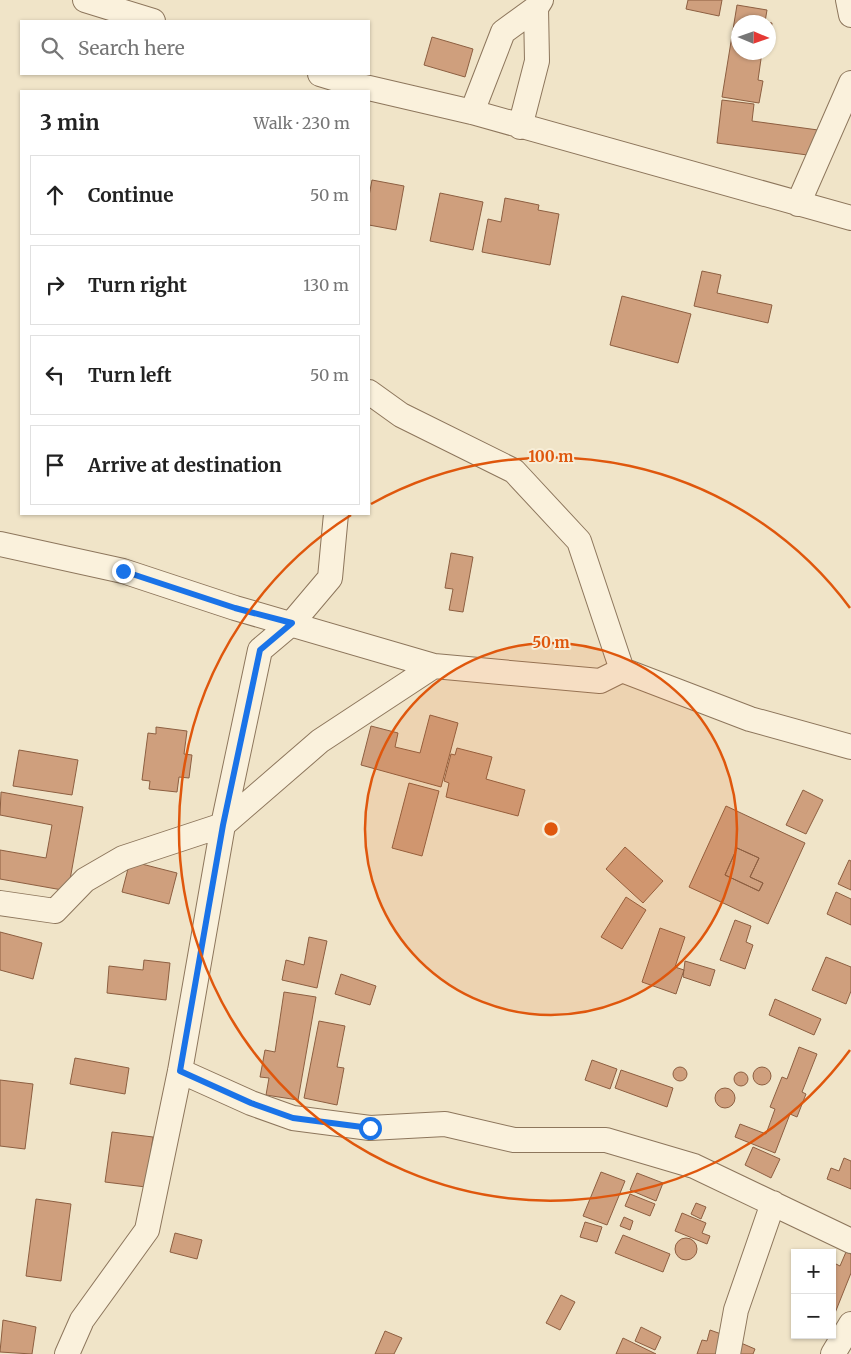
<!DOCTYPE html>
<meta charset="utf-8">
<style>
body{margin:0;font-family:Merriweather,serif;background:#f2f2f2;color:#222}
.controls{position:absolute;right:15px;bottom:15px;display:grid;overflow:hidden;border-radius:0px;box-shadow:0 1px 4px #0004}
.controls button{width:45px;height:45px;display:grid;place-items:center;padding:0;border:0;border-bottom:1px solid #e0e0e0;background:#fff;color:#222;font:25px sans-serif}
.compass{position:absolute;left:731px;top:15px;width:45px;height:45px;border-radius:50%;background:#fff;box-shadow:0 1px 4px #0004;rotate:92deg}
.stop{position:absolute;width:15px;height:15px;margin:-11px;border:4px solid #1a73e8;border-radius:50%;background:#fff}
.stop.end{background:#1a73e8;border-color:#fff;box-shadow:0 1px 5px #0008}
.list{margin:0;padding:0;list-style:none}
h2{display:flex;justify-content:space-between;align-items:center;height:65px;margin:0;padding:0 20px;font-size:21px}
h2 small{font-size:16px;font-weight:400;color:#767676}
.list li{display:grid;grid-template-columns:32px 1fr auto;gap:15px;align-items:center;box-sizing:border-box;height:80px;margin:0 10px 10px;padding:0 10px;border:1px solid #e0e0e0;border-radius:0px}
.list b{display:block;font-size:19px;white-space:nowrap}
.list em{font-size:16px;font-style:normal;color:#767676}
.icon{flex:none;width:28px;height:28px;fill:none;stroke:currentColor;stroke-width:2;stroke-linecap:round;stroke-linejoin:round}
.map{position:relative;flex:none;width:851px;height:1354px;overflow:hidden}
.search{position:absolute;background:#fff;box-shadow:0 1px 4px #0004;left:20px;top:20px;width:350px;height:55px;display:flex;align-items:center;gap:12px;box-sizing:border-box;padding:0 18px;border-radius:0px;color:#767676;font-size:19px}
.panel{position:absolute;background:#fff;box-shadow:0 1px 4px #0004;left:20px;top:90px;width:350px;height:425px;border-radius:0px}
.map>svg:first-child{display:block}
.building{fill:#cf9f7d;stroke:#8d5f41;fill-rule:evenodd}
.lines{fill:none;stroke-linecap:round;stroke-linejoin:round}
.street-casing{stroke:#8d765c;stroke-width:26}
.street{stroke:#faf1dc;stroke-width:24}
.route{stroke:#1a73e8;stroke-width:6}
.ring{fill:none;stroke:#df570d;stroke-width:2.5}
.centre{fill:#df570d;stroke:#f7eed8;stroke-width:2.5}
.ring-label{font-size:15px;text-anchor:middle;font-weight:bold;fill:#df570d;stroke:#f7eed8;stroke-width:4;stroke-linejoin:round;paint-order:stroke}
</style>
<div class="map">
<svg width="851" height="1354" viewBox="0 0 851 1354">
<rect width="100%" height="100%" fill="#f0e4c8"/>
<path class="building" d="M688,0H722L719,16L686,9Z
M737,5L767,10L765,22L772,23L770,41L768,22H738V52H762L758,80L763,81L759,103L722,97Z
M432,37L473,49L465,77L424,65Z
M722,100L754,104L752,121L818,130L815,156L717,143Z
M372,180L404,186L396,230L369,225V196Z
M440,193L483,202L473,250L430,241Z
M505,198L539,205L538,210L559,214L550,265L482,252L488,219L501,222Z
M702,271L721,275L717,293L772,305L768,323L694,306Z
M622,296L691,314L678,363L610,345Z
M451,553L473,557L463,612L449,610L453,589L445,588Z
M430,715L458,723L441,787L361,765L371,726L398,733L395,747L420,753Z
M156,727L187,731L184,754L192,755L189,778L179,777L177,792L149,789L150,781L142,780L148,733L156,734Z
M457,748L492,757L486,779L525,790L518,816L446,797L449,783L444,781L451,754L455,755Z
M19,750L78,760L72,795L13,786Z
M409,783L439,791L422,856L392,848Z
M803,790L823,800L806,834L786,825Z
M1,792L83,807L68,891L0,879V850L46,858L52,825L0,815Z
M726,806L805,843L768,924L689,887ZM737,848L759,858L750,877L763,883L759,891L725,875Z
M625,847L663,881L643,903L606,869Z
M737,848L759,858L750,877L763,883L759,891L725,875Z
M849,860L851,861V890L838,884Z
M130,861L177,873L169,904L122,892Z
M836,892L851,899V925L827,914Z
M626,897L646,910L622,949L601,937Z
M735,920L751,926L746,942L753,945L745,969L720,960Z
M660,928L685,937L675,967L684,970L676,994L642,982Z
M0,932L42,943L33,979L0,970Z
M309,937L327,941L317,988L282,980L286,960L304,965Z
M826,957L851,967V991L846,1004L812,990Z
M144,960L170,963L166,1000L107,993L109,966L143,970Z
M685,961L715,970L710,986L683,977Z
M341,974L376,986L370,1005L335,994Z
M284,992L316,997L298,1100L266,1095L269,1078L260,1077L265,1050L275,1052Z
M775,999L821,1019L814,1035L769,1015Z
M319,1021L345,1026L337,1067L344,1068L337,1105L304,1098Z
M799,1047L817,1054L802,1092L806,1094L797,1117L790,1114L775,1153L735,1137L740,1124L766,1134L775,1109L770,1107L782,1077L787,1079Z
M75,1058L129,1068L125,1094L70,1084Z
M592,1060L617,1069L610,1089L585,1080Z
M673 1074a7 7 0 1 1 14 0a7 7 0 1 1-14 0Z
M753 1076a9 9 0 1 1 18 0a9 9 0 1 1-18 0Z
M621,1070L673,1088L667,1107L615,1088Z
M734 1079a7 7 0 1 1 14 0a7 7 0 1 1-14 0Z
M0,1080L33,1084L25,1149L0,1146Z
M715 1098a10 10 0 1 1 20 0a10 10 0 1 1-20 0Z
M112,1132L153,1137L146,1187L105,1182Z
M753,1147L780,1159L771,1178L745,1165Z
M844,1158L851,1161V1189L827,1179L831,1168L839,1171Z
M601,1172L625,1181L607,1225L583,1216Z
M637,1173L663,1183L656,1201L630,1190Z
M630,1194L655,1204L650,1216L625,1206Z
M36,1199L71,1204L61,1281L26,1276Z
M696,1203L706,1207L701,1219L691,1214Z
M682,1213L706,1223L702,1233L710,1236L707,1244L675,1231Z
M624,1217L633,1221L630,1230L620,1226Z
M585,1222L602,1227L597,1242L580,1237Z
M175,1233L202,1240L197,1259L170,1252Z
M623,1235L670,1254L663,1272L615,1253Z
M675 1249a11 11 0 1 1 22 0a11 11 0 1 1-22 0Z
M846,1252L851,1254V1273L835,1313L832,1312V1262L840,1266Z
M561,1295L575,1302L560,1330L546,1323Z
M3,1320L36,1327L32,1354L0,1352Z
M641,1327L661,1337L655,1350L635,1341Z
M710,1330L724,1335L718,1354H697L702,1340L707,1341Z
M385,1331L402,1338L394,1354H375Z
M623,1338L656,1354H616Z
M741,1343L755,1349L753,1354H736Z"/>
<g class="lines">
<g class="street-casing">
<path id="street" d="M85,0L153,21
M848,0L851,15
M320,74L356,85L472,112L851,218
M472,112L503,32L536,8L541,0
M520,127L537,61L536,8
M798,204L851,83
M369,392L401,415L514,471L579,541L622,670
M0,544L123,571L235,608L434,666L600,681L622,670L750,719L851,747
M0,903L55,911L85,880L123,858L223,825L320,741L434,666
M180,1071L251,1103L293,1118L370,1128L445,1124L514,1140H606L694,1166L851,1241
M67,1354L82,1320L147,1230L180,1071L223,825L260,650L292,623L330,578L336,514
M728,1354L736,1310L773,1203
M833,1354L851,1324"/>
</g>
<use href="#street" class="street"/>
</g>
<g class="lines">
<path class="route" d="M123,571L235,608L292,623L260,650L223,825L180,1071L251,1103L293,1118L370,1128"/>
</g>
<circle cx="551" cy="829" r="186" fill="#df570d" fill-opacity=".12"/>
<g class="ring">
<circle cx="551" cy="829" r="186"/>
<path d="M850 1050A372 372 0 1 1 351 515M371 504A372 372 0 0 1 850 608"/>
</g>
<circle cx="551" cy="829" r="8" class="centre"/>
<g class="ring-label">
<text x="551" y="462">100 m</text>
<text x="551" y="648">50 m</text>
</g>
</svg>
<div class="controls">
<button>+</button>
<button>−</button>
</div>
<svg class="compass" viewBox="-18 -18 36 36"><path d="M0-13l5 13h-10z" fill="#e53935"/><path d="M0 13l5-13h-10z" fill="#767676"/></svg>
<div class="stop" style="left:370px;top:1128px"></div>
<div class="stop end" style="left:123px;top:571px"></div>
<div class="search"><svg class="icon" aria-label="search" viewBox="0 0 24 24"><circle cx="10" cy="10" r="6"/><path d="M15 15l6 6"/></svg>Search here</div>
<section class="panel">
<h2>3 min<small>Walk · 230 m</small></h2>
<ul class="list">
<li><svg class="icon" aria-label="ahead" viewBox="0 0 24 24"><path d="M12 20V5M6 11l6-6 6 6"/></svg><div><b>Continue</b></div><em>50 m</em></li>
<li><svg class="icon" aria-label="right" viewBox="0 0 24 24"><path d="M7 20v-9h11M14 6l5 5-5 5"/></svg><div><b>Turn right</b></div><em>130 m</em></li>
<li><svg class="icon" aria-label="left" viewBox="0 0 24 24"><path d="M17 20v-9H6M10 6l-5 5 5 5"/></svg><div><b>Turn left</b></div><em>50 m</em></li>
<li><svg class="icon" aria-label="arrive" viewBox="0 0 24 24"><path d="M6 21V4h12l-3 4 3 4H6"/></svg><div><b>Arrive at destination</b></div></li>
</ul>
</section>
</div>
